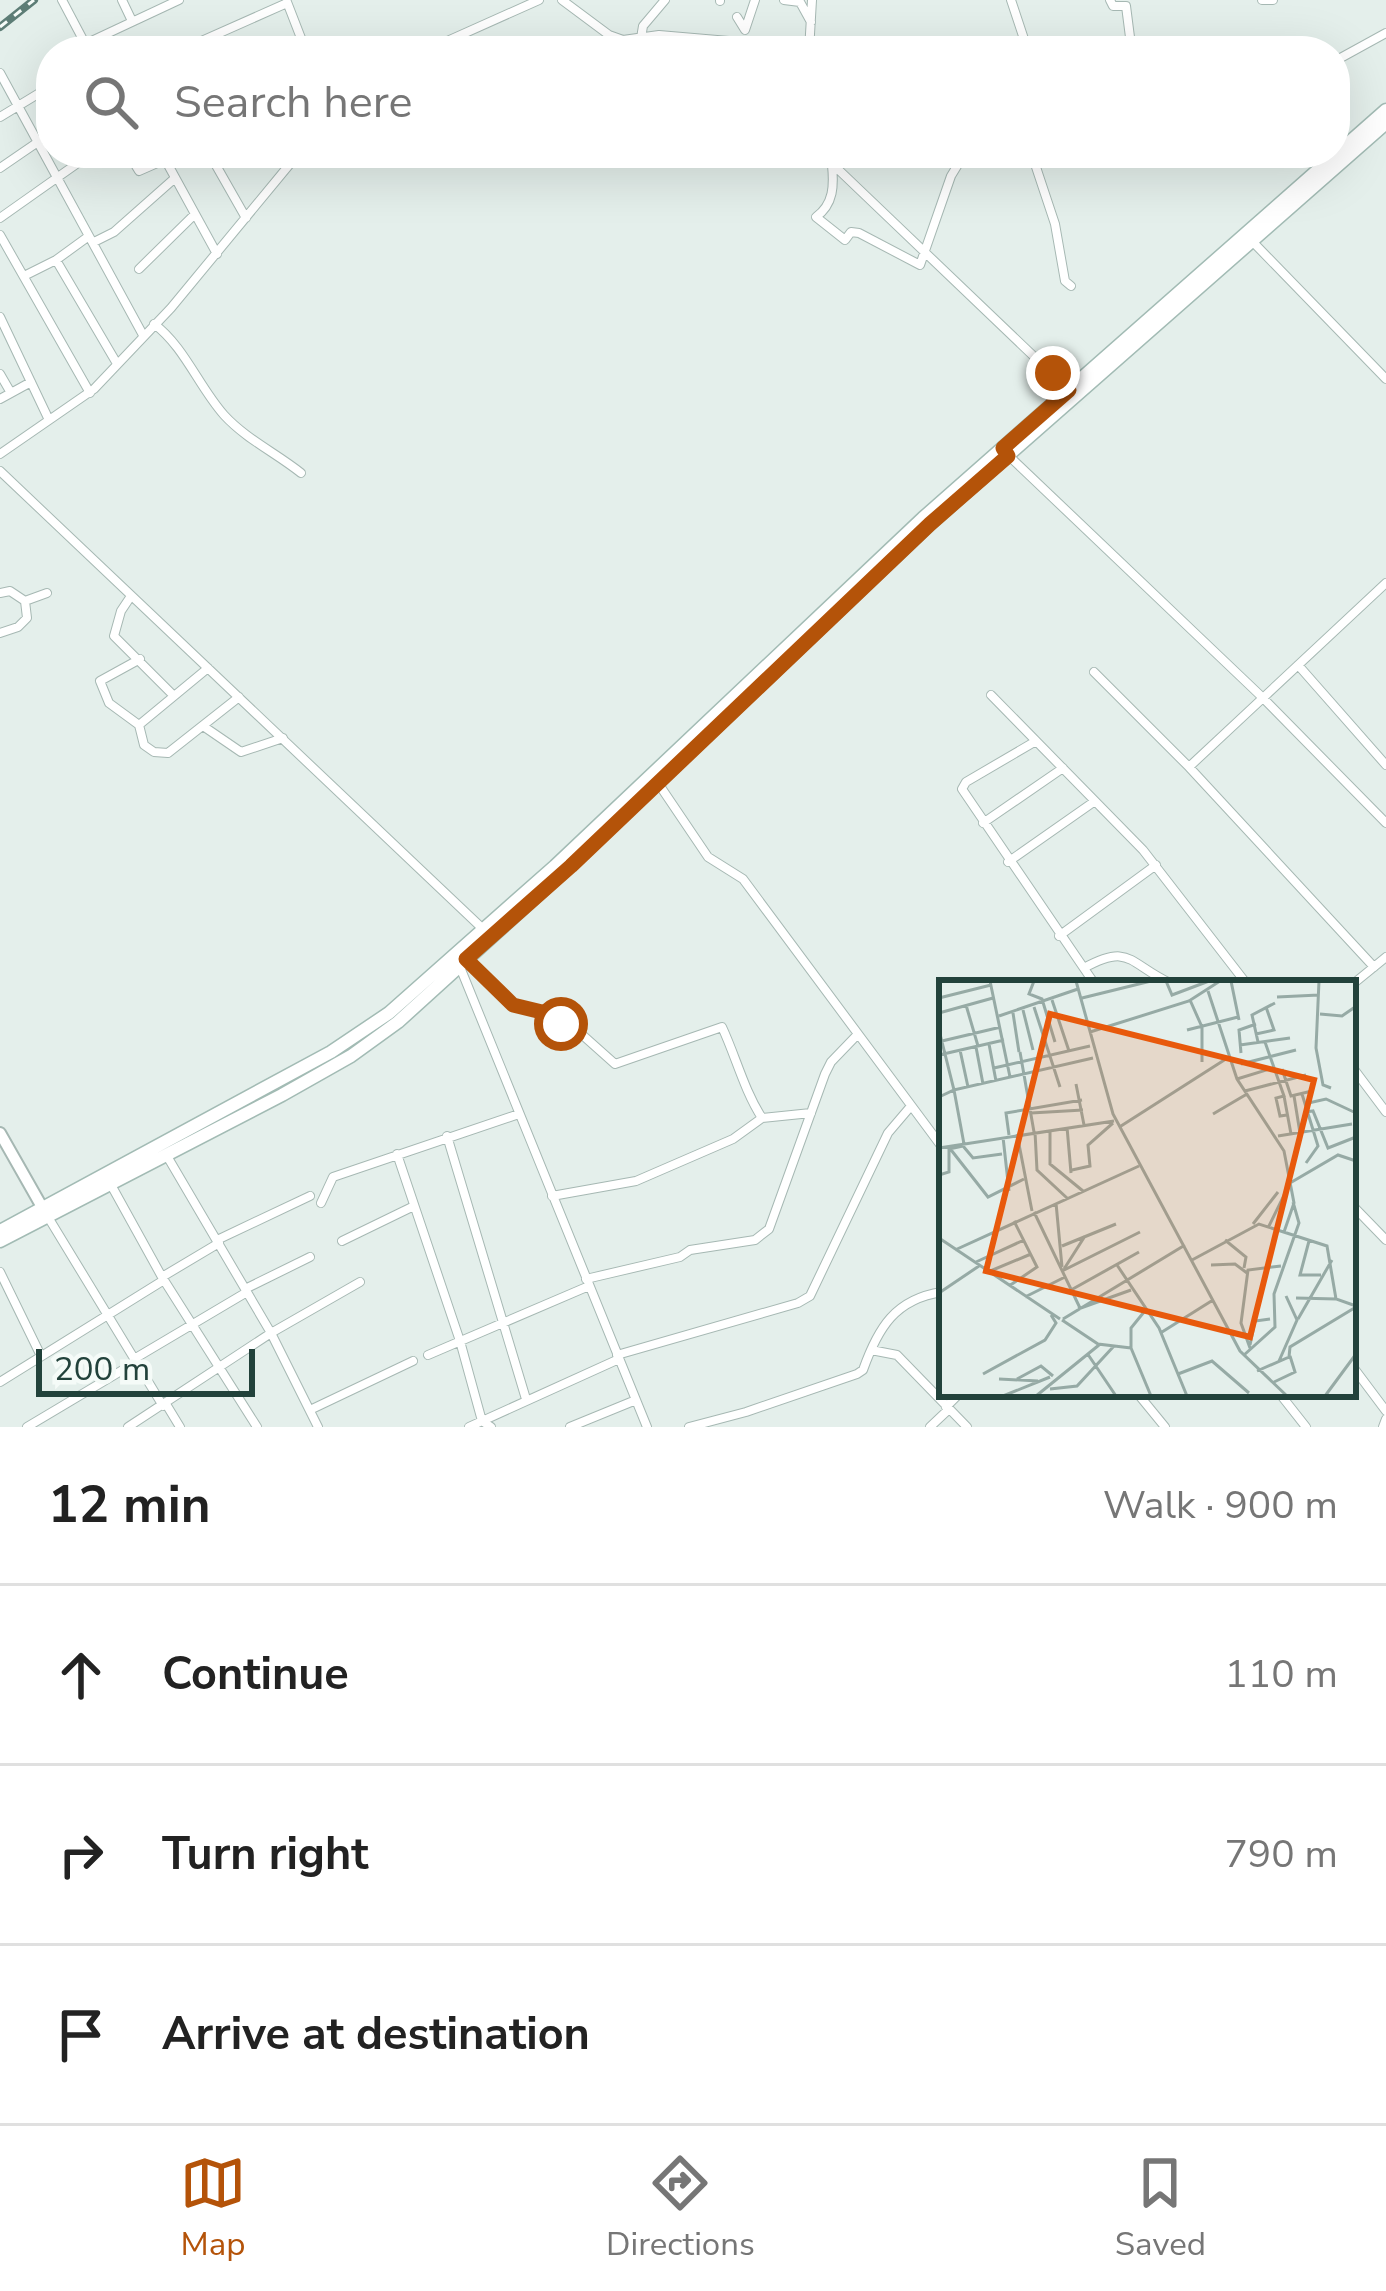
<!DOCTYPE html>
<meta charset="utf-8">
<style>
body{margin:0;font-family:"Nunito Sans",sans-serif;background:#f2f2f2;color:#222}
.scale{position:absolute;left:36px;bottom:30px;width:219px;box-sizing:border-box;padding-left:12px;border:6px solid #22423b;border-top:0;font-size:33px;line-height:42px;white-space:nowrap;color:#22423b;-webkit-text-stroke:9px #f5fbf8;paint-order:stroke}
.stop{position:absolute;width:36px;height:36px;margin:-27px;border:9px solid #b45309;border-radius:50%;background:#fff}
.stop.end{background:#b45309;border-color:#fff;box-shadow:0 3px 12px #0008}
.list{margin:0;padding:0;list-style:none}
h2{display:flex;justify-content:space-between;align-items:center;height:156px;margin:0;padding:0 48px;font-size:51px}
h2 small{font-size:39px;font-weight:400;color:#767676}
.list li{display:grid;grid-template-columns:78px 1fr auto;gap:36px;align-items:center;box-sizing:border-box;height:180px;padding:0 48px;border-top:3px solid #e0e0e0}
.list b{display:block;font-size:45px;white-space:nowrap}
.list em{font-size:39px;font-style:normal;color:#767676}
.icon{flex:none;width:66px;height:66px;fill:none;stroke:currentColor;stroke-width:2;stroke-linecap:round;stroke-linejoin:round}
.map{position:relative;flex:none;width:1386px;height:1427px;overflow:hidden}
.search{position:absolute;background:#fff;box-shadow:0 12px 48px #0002;left:36px;right:36px;top:36px;height:132px;display:flex;align-items:center;gap:30px;box-sizing:border-box;padding:0 42px;border-radius:48px;color:#767676;font-size:45px}
.sheet{height:696px;background:#fff}
nav{display:flex;justify-content:space-around;align-items:center;box-sizing:border-box;height:168px;border-top:3px solid #e0e0e0;background:#fff;font-size:33px;color:#767676}
nav a{display:grid;justify-items:center;gap:6px}
nav .on{color:#b45309}
.map>svg:first-child{display:block}
.lines{fill:none;stroke-linecap:round;stroke-linejoin:round}
.minor-casing{stroke:#a6b8b3;stroke-width:10}
.tertiary-casing{stroke:#a6b8b3;stroke-width:14}
.secondary-casing{stroke:#a2bbb4;stroke-width:15}
.minor{stroke:#fff;stroke-width:8}
.tertiary{stroke:#fff;stroke-width:10}
.secondary{stroke:#fff;stroke-width:12}
.rail-casing{stroke:#5d7d76;stroke-width:8}
.rail{stroke:#f5fbf8;stroke-width:3;stroke-dasharray:9;stroke-linecap:butt}
.route{stroke:#b45309;stroke-width:15}
.inset-road{fill:none;stroke:#96aaa5;stroke-width:3}
.view{fill:#e8590c;fill-opacity:0.15;stroke:#e8590c;stroke-width:6}
.inset-edge{fill:none;stroke:#22423b;stroke-width:6}
</style>
<div class="map">
<svg width="1386" height="1427" viewBox="0 0 1386 1427">
<rect width="100%" height="100%" fill="#e4efeb"/>
<g class="lines">
<g class="minor-casing">
<path id="minor" d="M62,0L89,51
M122,0L132,21
M562,0L609,35L623,40L659,35L809,48
M720,0V1
M784,0L800,2L811,22
M1011,0L1028,51
M1110,0L1113,6H1126L1131,45L1126,51
M1262,0H1273
M287,2L306,51
M737,17L745,30L755,0
M641,38L643,26L665,0
M615,40L629,51
M85,44L179,0
M179,51L287,3
M425,51L539,0
M809,51L812,0
M1335,61L1386,33
M0,73L143,335
M0,117L51,86
M128,153L139,171L180,153
M209,153L246,218
M779,153L778,157L790,161L793,153
M821,153L1069,390
M1036,153V167L1055,224L1065,281L1071,286
M166,161L217,254
M832,165C834,185 834,204 816,217L845,240L851,232L859,233L920,265L951,176L965,153
M0,168L51,133
M0,218L92,153
M0,235L90,393
M1250,239L1386,379
M94,242L114,232L175,178
M56,260L116,362
M139,269L195,214
M26,275L56,260L89,236
M0,317L49,420
M154,324C184,346 199,387 224,415C246,439 276,453 301,473
M0,374L11,393
M0,399L31,382
M0,454L94,389L171,308L299,153
M1009,456L1262,697L1386,823
M0,471L483,929
M0,593L10,591L25,601
M131,596L121,611L114,636L174,696
M25,601L47,593
M0,633L18,627L27,618L25,601
M140,659L100,681L109,703L139,725L144,745L154,752L168,753L239,697
M1298,665L1386,765
M1094,672L1189,767L1374,967
M991,695L1143,850L1246,983
M139,725L208,668
M203,726L241,752L283,738
M1036,741L966,782L962,789L1094,983
M1189,767L1386,583
M658,783L708,857L743,879L942,1147
M983,823L1063,768
M1008,862L1095,801
M1059,936L1156,865
M468,960L513,1005L542,1012L578,1031L615,1064L722,1027C736,1057 744,1090 762,1118
M460,967L647,1427
M1084,968C1130,943 1128,963 1170,983
M1353,984L1386,957
M1353,1068L1386,1112
M447,1136L526,1399
M397,1154L460,1341L482,1421L491,1427
M167,1156L271,1333L318,1427
M110,1183L162,1277L257,1427
M552,1196L636,1181L733,1139L762,1118L811,1113
M321,1203L333,1177L519,1114
M1353,1206L1386,1240
M48,1217L163,1406
M217,1240L310,1196
M342,1241L414,1206
M0,1272L41,1356
M162,1277L219,1243
M586,1279L680,1257L690,1250L755,1240L769,1229L825,1074L831,1062L858,1034
M245,1289L310,1257
M871,1350L897,1355L967,1427
M428,1355L589,1286
M617,1355L798,1303L810,1296L888,1133L911,1106
M134,1359L247,1292
M1353,1367L1386,1411
M0,1382L164,1280
M1138,1394L1165,1427
M1280,1394L1306,1427
M166,1404L180,1427
M946,1407L959,1394
M312,1409L413,1361
M27,1427L136,1362
M128,1427L271,1333L360,1282
M469,1427L619,1359
M570,1427L636,1400
M689,1427L746,1412L857,1374L863,1370C878,1328 895,1299 942,1292
M930,1427L948,1410
M1383,1427L1386,1419"/>
</g>
<g class="tertiary-casing">
<path id="tertiary" d="M0,1133L42,1207"/>
</g>
<g class="secondary-casing">
<path id="secondary" d="M0,1231L331,1052L389,1013L555,866L923,518L1386,110
M0,1241L282,1095L351,1056L398,1022L570,866L930,524L1386,123"/>
</g>
<use href="#minor" class="minor"/>
<use href="#tertiary" class="tertiary"/>
<use href="#secondary" class="secondary"/>
<g class="rail-casing">
<path id="rail" d="M0,27L34,0"/>
</g>
<use href="#rail" class="rail"/>
</g>
<g class="lines">
<path class="route" d="M561,1024L542,1012L513,1005L466,959L571,866L930,524L1008,456L1003,448L1069,390L1053,373"/>
</g>
<g transform="translate(939 980)">
<rect width="417" height="417" fill="#e4efeb"/>
<path class="inset-road" d="M51,1L71,97M95,1L90,14L103,19L116,62M137,1L174,134L301,371L348,416M227,1L233,15L270,1M292,1L300,40M380,1L377,68L384,105L392,108M269,11L298,99L345,171L355,223L345,252M338,17L380,15M0,18L52,5M143,18L212,1M113,20L130,71M251,20L263,47V82M27,25L39,66M95,27L121,107M84,30L94,70M0,33L54,18M74,33L80,72M381,34L403,36L416,27M60,36L139,9M0,50L15,110L154,78M248,50L299,37M151,52L250,21L281,1M317,54L335,50L327,27M3,61L62,47M319,62L313,35L336,23M326,62L345,116L337,118L341,136L348,135M50,64L57,101M301,65L351,58M37,67L44,104M21,70L29,107M81,72L95,152M302,73L300,50L317,44M0,75L65,60M302,84L357,70M55,88L151,66M343,89L352,116L373,111M298,99L334,88M137,104L145,145M306,111L367,95M363,114L379,166L367,183M345,116L352,154M355,116L361,153M0,117L15,110L25,164M365,124L387,119L417,133M366,132L374,131L389,168L417,157M92,133L144,130M274,134L308,114M182,146L290,77M128,147L132,193M111,150V184L144,211M96,152L98,190L128,218M78,154L93,231M70,155L67,133L143,120M339,156L413,144M64,157L70,211M9,166L49,217L85,199M0,168L175,141M133,190L151,186L149,165L174,143M0,195L10,192V169L24,166L34,178L63,174M117,223L123,287M95,232L141,328M314,244L339,212M329,248L351,203L399,175L417,181M0,258L121,339M286,260L307,277L305,288M370,261L361,295H382M123,266L177,244M16,270L200,186M253,280L320,244L388,266L397,319L417,326M37,282L85,260M178,285L220,348L248,416M272,285L296,284L308,293M125,289L146,256M123,291L201,252M49,292L92,274M70,306L98,287L75,241M132,310L200,272M0,313L40,286M86,317L126,297M357,318L397,319M139,329L192,310M205,332L192,348V368L212,416M124,339L246,265M359,339L393,280M123,340L159,364L192,368M223,352L274,320M311,365L316,341L331,339M311,368L302,343L309,290L342,286M148,373L177,416M305,375L336,347L335,314L360,243L354,222M340,381L358,340L347,316M318,391L350,377L351,367L417,327M44,394L106,360L117,343L112,335M239,394L273,381L310,413M60,399L99,401M78,399L102,386L114,396M335,402L356,392L351,376M111,409L138,406L175,366M64,416L111,397M97,416L160,365M386,416L417,374"/>
<path class="view" d="M111,34L375,100L311,357L47,291Z"/>
<rect width="417" height="417" class="inset-edge"/>
</g>
</svg>
<div class="scale">200 m</div>
<div class="stop" style="left:561px;top:1024px"></div>
<div class="stop end" style="left:1053px;top:373px"></div>
<div class="search"><svg class="icon" aria-label="search" viewBox="0 0 24 24"><circle cx="10" cy="10" r="6"/><path d="M15 15l6 6"/></svg>Search here</div>
</div>
<section class="sheet">
<h2>12 min<small>Walk · 900 m</small></h2>
<ul class="list">
<li><svg class="icon" aria-label="ahead" viewBox="0 0 24 24"><path d="M12 20V5M6 11l6-6 6 6"/></svg><div><b>Continue</b></div><em>110 m</em></li>
<li><svg class="icon" aria-label="right" viewBox="0 0 24 24"><path d="M7 20v-9h11M14 6l5 5-5 5"/></svg><div><b>Turn right</b></div><em>790 m</em></li>
<li><svg class="icon" aria-label="arrive" viewBox="0 0 24 24"><path d="M6 21V4h12l-3 4 3 4H6"/></svg><div><b>Arrive at destination</b></div></li>
</ul>
</section>
<nav>
<a class="on"><svg class="icon" aria-label="map" viewBox="0 0 24 24"><path d="M3 6l6-2 6 2 6-2v14l-6 2-6-2-6 2zM9 4v14M15 6v14"/></svg>Map</a>
<a><svg class="icon" aria-label="directions" viewBox="0 0 24 24"><path d="M12 3l9 9-9 9-9-9zM9 14v-3h6M13 9l2 2-2 2"/></svg>Directions</a>
<a><svg class="icon" aria-label="saved" viewBox="0 0 24 24"><path d="M7 4h10v16l-5-4-5 4z"/></svg>Saved</a>
</nav>
